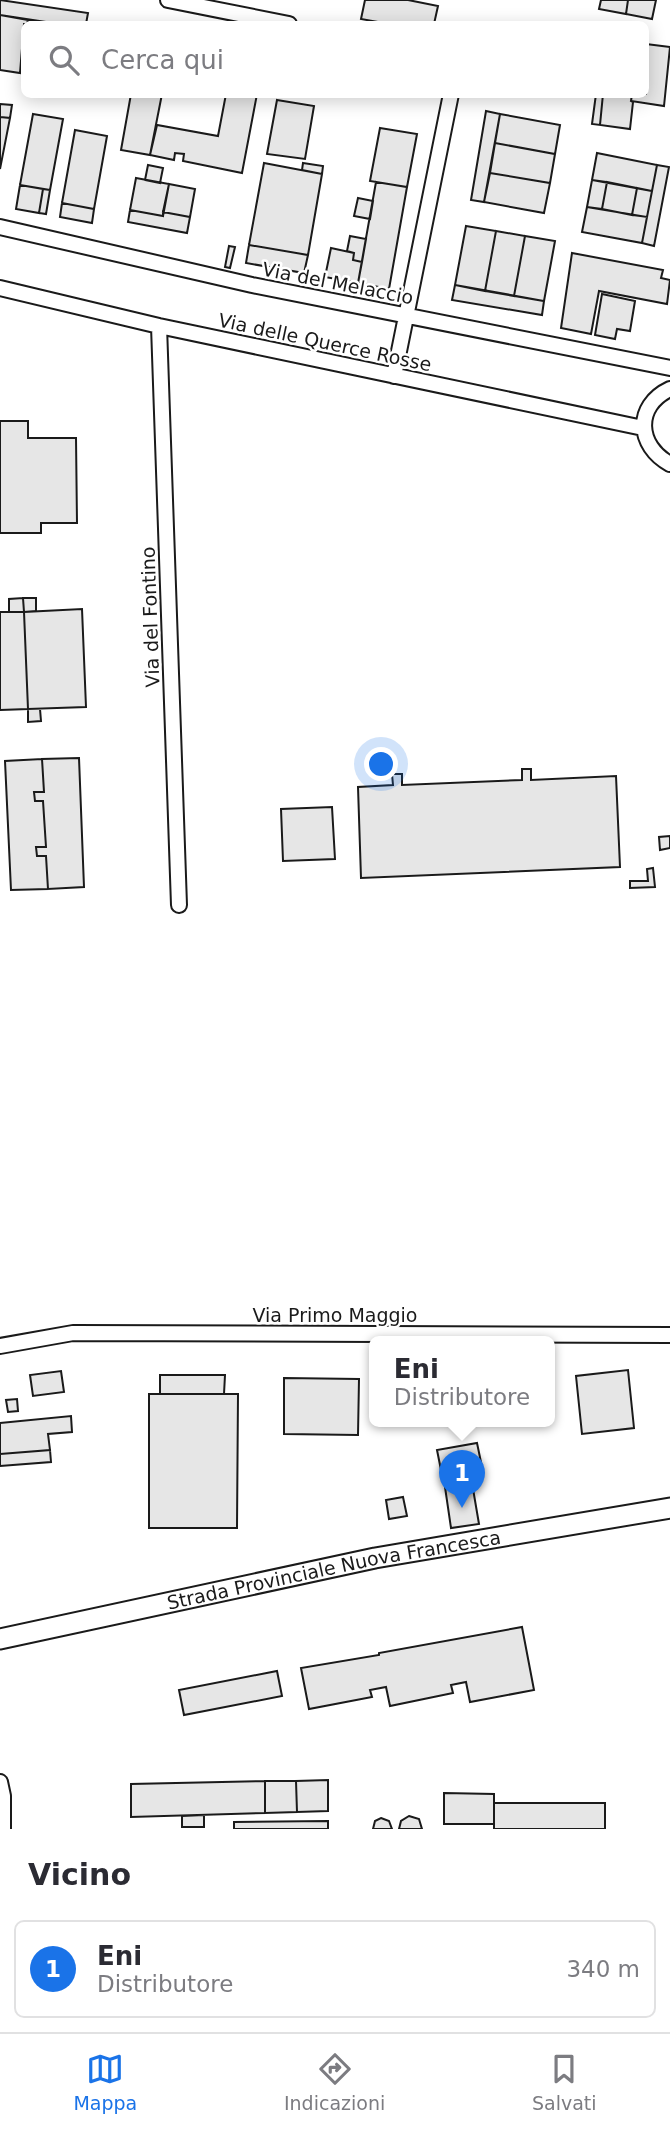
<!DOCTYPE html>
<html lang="it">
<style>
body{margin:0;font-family:"DejaVu Sans",sans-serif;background:#f7f7f7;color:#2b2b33}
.you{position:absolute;left:382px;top:765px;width:24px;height:24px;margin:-18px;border:5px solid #fff;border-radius:50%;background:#1a73e8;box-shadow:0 0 0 10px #1a73e833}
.badge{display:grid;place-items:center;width:46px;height:46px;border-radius:50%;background:#1a73e8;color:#fff;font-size:23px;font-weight:700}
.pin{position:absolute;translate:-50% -58px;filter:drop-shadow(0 2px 4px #0008)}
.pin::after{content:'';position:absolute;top:37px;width:24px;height:21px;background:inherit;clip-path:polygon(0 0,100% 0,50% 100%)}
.popup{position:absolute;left:369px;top:1336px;width:186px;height:91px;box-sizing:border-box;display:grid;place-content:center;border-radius:10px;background:#fff;filter:drop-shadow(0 2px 5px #0005);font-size:23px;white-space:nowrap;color:#7c7c81}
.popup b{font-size:26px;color:#2b2b33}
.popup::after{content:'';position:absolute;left:50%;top:100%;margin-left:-14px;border:14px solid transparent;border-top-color:#fff}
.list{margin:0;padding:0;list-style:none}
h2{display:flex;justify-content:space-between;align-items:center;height:91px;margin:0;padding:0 28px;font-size:30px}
h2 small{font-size:23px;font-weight:400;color:#7c7c81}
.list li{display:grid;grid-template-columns:46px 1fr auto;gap:21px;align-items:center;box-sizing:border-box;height:98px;margin:0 14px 14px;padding:0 14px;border:2px solid #e1e1e2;border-radius:10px}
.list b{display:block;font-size:26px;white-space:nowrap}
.list p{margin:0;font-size:23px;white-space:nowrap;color:#7c7c81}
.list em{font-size:23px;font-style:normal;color:#7c7c81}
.icon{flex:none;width:38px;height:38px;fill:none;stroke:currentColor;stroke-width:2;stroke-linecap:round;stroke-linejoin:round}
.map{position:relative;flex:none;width:670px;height:1829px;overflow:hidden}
.search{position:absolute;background:#fff;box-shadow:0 4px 18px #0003;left:21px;right:21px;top:21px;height:77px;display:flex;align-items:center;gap:18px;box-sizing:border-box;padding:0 24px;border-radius:10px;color:#7c7c81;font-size:26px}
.sheet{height:203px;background:#fff}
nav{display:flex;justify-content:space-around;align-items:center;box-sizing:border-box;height:98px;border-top:2px solid #e1e1e2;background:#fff;font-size:19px;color:#7c7c81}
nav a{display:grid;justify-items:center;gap:4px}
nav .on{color:#1a73e8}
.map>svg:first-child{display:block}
.building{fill:#e6e6e6;stroke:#1a1a1a;stroke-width:2}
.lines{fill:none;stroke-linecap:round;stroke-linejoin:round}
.minor-casing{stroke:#1a1a1a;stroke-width:18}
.secondary-casing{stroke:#1a1a1a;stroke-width:23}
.minor{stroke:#fff;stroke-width:14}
.secondary{stroke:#fff;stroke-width:19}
.labels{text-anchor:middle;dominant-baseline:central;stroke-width:5;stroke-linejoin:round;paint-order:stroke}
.street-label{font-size:19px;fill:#1a1a1a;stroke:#fff}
</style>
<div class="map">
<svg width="670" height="1829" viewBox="0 0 670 1829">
<rect width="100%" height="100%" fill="#fff"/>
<path class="building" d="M0,0L88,13L86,24H59L0,15Z
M365,0H408L438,6L434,24H389L361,19Z
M601,0H628L626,14L599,9Z
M628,0H656L652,19L626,14Z
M0,15L28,20L27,24H24L20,73L0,70Z
M646,44L670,47L664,106L631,101L632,94H646Z
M131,94H162L150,155L121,150Z
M226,94H257L242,173L183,161L184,154L175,153L174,160L150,155L157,125L218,136Z
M596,94H603L600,125L592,124Z
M603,94H632L631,101L633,102L630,129L600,125Z
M277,100L314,106L305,159L267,154Z
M0,104L12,105L10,118L0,117Z
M486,111L500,114L484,202L471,200Z
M33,114L63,119L50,190L20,185Z
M500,114L560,125L555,154L495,143Z
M0,117L10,118L0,169Z
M380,128L417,134L407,187L370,181Z
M75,130L107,136L94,209L62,203Z
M495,143L555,154L550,183L490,173Z
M597,153L657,165L652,191L592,180Z
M264,163L322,174L308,255L249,245Z
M303,163L323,166L322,174L302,170Z
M148,165L163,168L160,183L145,180Z
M657,165L669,167L654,246L642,243Z
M490,173L550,183L544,213L484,202Z
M136,178L169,184L163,216L130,210Z
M592,180L607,182L602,209L587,207Z
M376,182L407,187L389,289L358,283Z
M607,182L637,188L632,215L602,209Z
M169,184L195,189L190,217L163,212Z
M20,185L43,189L39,213L16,209Z
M637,188L652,191L647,217L632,215Z
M43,189L50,190L46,214L39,213Z
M358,198L373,201L370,219L354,216Z
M62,203L94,209L92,223L60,217Z
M587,207L647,217L642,243L582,232Z
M130,210L163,216V212L190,217L187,233L128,222Z
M466,226L496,231L485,291L455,285Z
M496,231L525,236L514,296L485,291Z
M350,236L366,239L362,262L353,260L354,253L347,251Z
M525,236L555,241L544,301L514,296Z
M249,245L308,255L304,273L246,263Z
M229,246L235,247L230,268L225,267Z
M331,248L354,253L353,260L362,262L358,283L325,277Z
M572,253L663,270L661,278L670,280L667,304L599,291L591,334L561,328Z
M455,285L544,301L542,315L452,300Z
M602,294L635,301L630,331L617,329L615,339L595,335Z
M0,421H28V438H76L77,523H41V533H0Z
M23,598L24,612H9V599Z
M23,598H36V611L24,612Z
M82,609L86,707L28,709L24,612Z
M0,612H24L28,709L0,710Z
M28,709H40L41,721L28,722Z
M79,758L84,887L48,889L46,856H37L36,847H46L43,801H35L34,792H44L42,759Z
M42,759L44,792H34L35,801H43L46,847H36L37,856H46L48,889L11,890L5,761Z
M522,769H531V780L616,776L620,867L361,878L358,787L393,785L392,774H402V785L522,780Z
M332,807L335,859L283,861L281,809Z
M670,836V848L660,850L659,837Z
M653,868L655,887L630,888V881H648L647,869Z
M628,1370L634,1428L582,1434L576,1376Z
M61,1371L64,1392L33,1396L30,1375Z
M160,1375H225L224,1394H160Z
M284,1378L359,1379L358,1435L284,1434Z
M149,1394H238L237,1528H149Z
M17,1399L18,1411L8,1412L6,1400Z
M71,1416L72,1432L48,1434L50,1450L0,1454V1423Z
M477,1443L482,1467L442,1475L437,1450Z
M50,1450L51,1462L0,1466V1454Z
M472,1483L479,1524L451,1528L445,1487Z
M403,1497L407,1516L389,1519L386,1500Z
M522,1627L534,1690L470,1702L466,1682L451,1685L453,1693L390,1706L386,1687L370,1690L372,1697L309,1709L301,1668L379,1655V1653Z
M277,1671L282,1696L184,1715L179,1690Z
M328,1780V1811L297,1812L296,1781Z
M265,1781V1813L131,1817V1784Z
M265,1781H296L297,1812L265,1813Z
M444,1793L494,1794V1824H444Z
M494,1803H605V1829H494Z
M204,1815V1827H182V1816Z
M409,1816L419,1819L422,1829H399L401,1821Z
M381,1818L389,1821L392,1829H373L375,1821Z
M328,1821V1829H234V1822Z"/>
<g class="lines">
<g class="minor-casing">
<path id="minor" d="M168,0L289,24
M0,227L252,285L670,368
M0,288L159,326L643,428
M159,326L179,905
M394,376L451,94
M670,389C634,406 637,446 670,464
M0,1346L73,1333L670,1335
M0,1782L3,1796V1829"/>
</g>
<g class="secondary-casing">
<g id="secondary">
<path id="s1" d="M0,1639L375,1558L670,1508"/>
</g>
</g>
<use href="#minor" class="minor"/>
<use href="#secondary" class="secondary"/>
</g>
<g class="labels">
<g class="street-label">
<text transform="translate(338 283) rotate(11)">Via del Melaccio</text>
<text transform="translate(325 342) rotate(12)">Via delle Querce Rosse</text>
<text transform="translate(150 617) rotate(-92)">Via del Fontino</text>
<text x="335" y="1315">Via Primo Maggio</text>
<text stroke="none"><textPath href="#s1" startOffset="341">Strada Provinciale Nuova Francesca</textPath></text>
</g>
</g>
</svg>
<div class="you"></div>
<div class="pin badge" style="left:462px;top:1508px">1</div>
<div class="popup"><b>Eni</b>Distributore</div>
<div class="search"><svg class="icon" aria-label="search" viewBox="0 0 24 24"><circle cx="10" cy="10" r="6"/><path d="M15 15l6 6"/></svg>Cerca qui</div>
</div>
<section class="sheet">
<h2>Vicino<small></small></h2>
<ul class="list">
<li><span class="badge">1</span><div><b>Eni</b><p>Distributore</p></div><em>340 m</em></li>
</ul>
</section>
<nav>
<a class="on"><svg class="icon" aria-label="map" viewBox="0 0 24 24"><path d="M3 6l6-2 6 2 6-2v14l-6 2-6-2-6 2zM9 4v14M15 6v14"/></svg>Mappa</a>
<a><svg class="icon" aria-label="directions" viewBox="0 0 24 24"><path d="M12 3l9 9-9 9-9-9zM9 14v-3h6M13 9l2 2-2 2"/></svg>Indicazioni</a>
<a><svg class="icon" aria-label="saved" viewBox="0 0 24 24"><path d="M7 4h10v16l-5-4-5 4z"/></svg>Salvati</a>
</nav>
